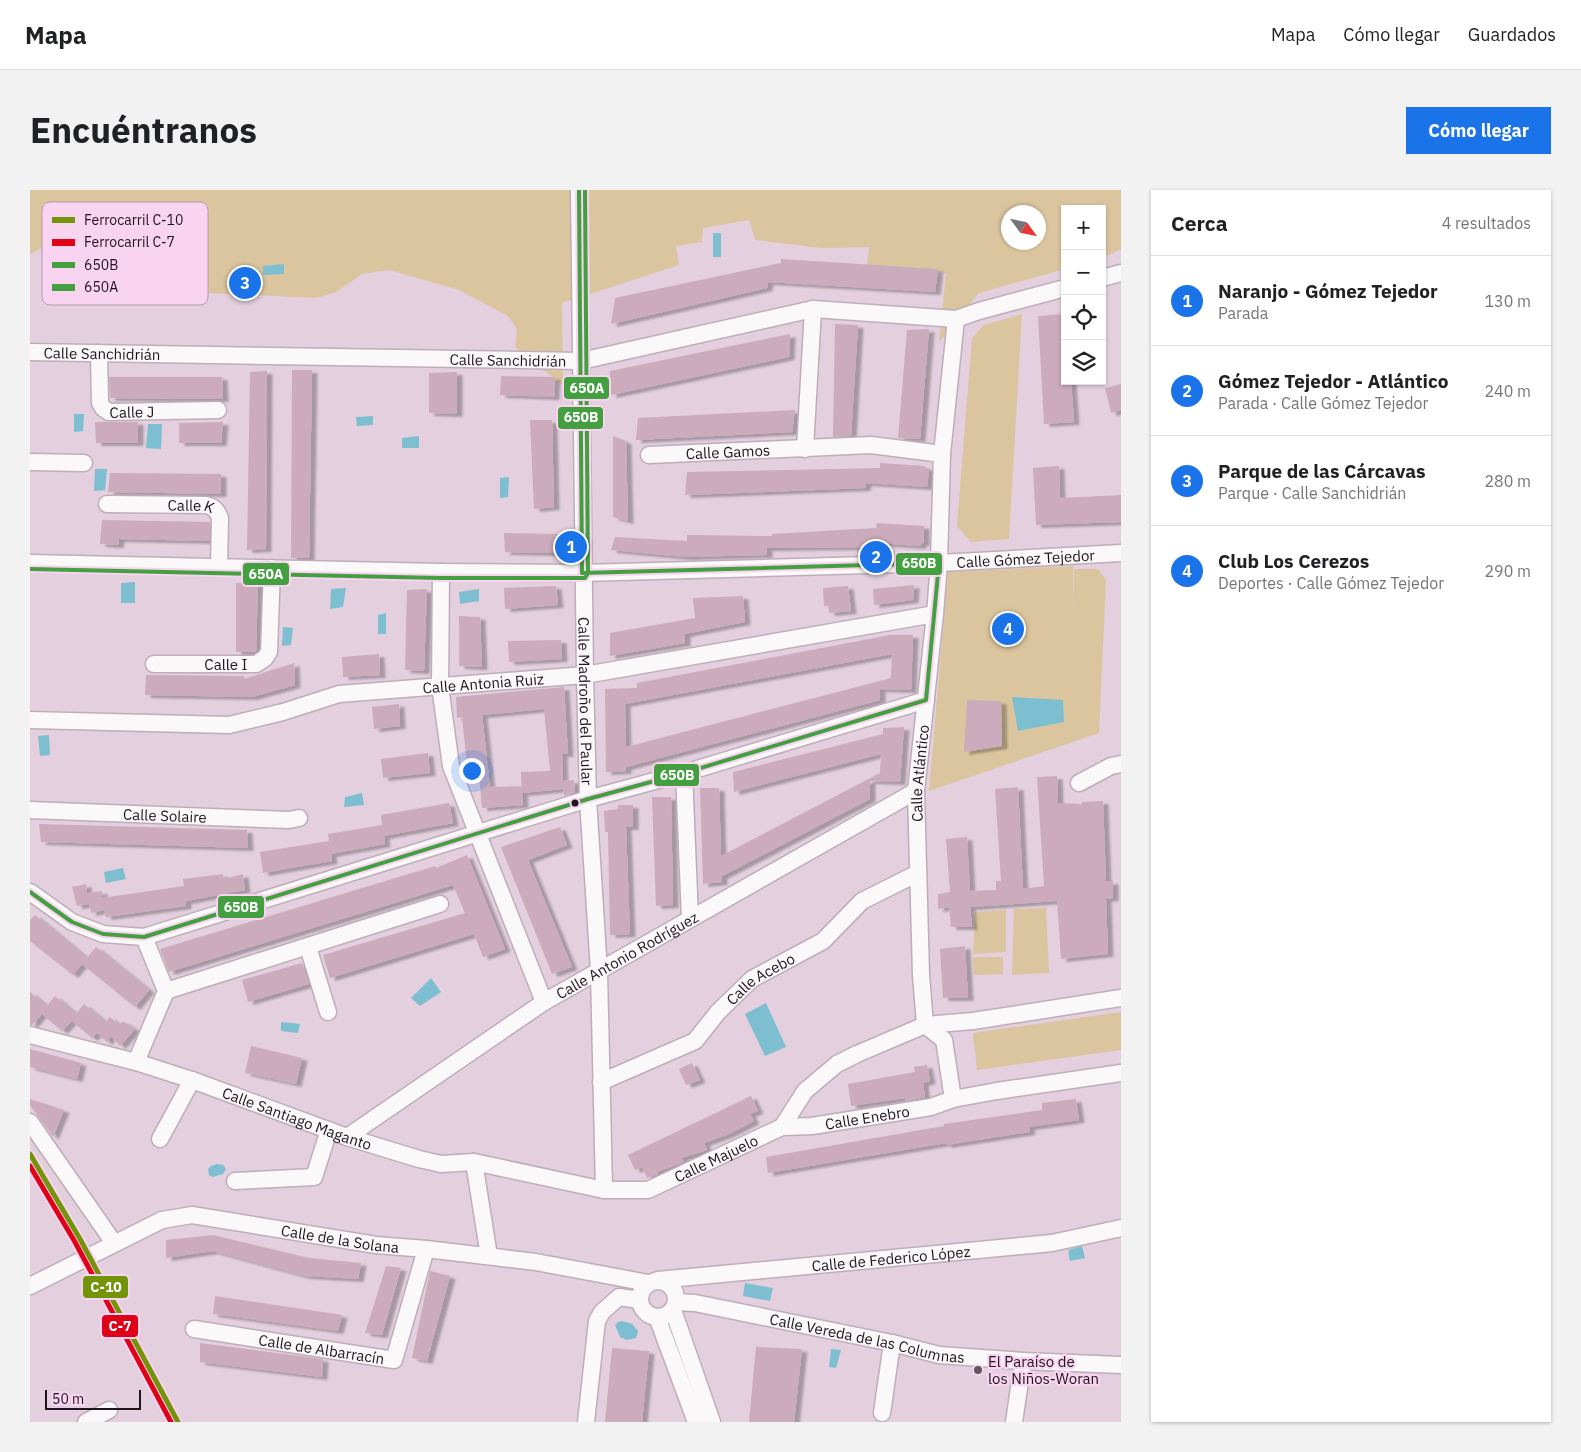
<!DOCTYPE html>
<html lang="es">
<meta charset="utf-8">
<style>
body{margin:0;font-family:"IBM Plex Sans",sans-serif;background:#f2f2f2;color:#202124}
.controls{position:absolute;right:15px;top:15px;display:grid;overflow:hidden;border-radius:0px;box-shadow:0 1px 4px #0004}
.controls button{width:45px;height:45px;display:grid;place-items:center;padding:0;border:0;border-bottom:1px solid #e0e0e0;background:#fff;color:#202124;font:25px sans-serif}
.compass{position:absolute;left:971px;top:15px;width:45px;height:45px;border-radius:50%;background:#fff;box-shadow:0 1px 4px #0004;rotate:123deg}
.scale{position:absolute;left:15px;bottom:12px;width:96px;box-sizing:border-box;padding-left:5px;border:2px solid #20141e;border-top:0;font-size:14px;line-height:18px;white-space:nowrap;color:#20141e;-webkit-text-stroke:4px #f8d4f0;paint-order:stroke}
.you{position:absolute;left:441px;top:580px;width:18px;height:18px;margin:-12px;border:4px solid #fff;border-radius:50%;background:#1a73e8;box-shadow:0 0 0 8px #1a73e833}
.badge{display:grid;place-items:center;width:32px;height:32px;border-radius:50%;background:#1a73e8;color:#fff;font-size:16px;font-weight:700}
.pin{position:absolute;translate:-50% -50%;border:2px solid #fff;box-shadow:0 1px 5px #0006}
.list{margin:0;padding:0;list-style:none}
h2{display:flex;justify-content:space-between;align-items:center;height:65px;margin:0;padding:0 20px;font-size:21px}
h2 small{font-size:16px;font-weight:400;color:#757577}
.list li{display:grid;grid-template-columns:32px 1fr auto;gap:15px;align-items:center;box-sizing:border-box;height:90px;padding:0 20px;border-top:1px solid #e0e0e0}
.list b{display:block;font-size:19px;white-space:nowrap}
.list p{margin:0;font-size:16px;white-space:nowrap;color:#757577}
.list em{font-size:16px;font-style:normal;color:#757577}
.icon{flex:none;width:28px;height:28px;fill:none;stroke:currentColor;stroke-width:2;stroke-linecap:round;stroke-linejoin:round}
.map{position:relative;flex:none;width:1091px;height:1232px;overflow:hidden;border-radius:0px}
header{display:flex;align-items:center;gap:30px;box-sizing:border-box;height:70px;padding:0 25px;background:#fff;border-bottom:1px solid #e0e0e0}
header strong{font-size:24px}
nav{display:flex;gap:28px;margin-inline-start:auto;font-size:18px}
.intro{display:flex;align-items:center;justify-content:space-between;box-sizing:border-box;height:120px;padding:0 30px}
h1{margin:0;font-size:35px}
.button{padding:12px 22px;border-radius:0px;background:#1a73e8;color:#fff;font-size:18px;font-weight:700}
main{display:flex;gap:30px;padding:0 30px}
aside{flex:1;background:#fff;border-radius:0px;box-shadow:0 1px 4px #0004}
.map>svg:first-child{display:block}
.green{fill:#dbc59e;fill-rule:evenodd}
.water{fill:#7dbed1}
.building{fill:#cbabbc;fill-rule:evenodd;filter:url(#shadow)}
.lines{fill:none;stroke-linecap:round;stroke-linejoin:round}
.minor-casing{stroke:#beaeba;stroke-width:19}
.minor{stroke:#fbf8fa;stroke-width:16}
.bus-1-casing{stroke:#f8d4f0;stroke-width:8}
.bus-2-casing{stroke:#f8d4f0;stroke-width:8}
.bus-1{stroke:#449f41;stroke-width:4}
.bus-2{stroke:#449f41;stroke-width:4}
.rail-1-casing{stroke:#f8d4f0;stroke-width:9}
.rail-2-casing{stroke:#f8d4f0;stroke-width:9}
.rail-1{stroke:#739408;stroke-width:5}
.rail-2{stroke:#de0118;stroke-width:5}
.bus-dot{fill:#20141e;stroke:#f8d4f0;stroke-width:2}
.poi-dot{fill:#645561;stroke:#f8d4f0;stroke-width:2}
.labels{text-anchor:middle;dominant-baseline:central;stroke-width:4.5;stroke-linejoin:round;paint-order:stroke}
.street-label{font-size:15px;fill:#20141e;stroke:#f8d4f0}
.poi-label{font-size:15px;fill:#20141e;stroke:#f8d4f0;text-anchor:start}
.key{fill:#f8d4f0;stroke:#b79ab1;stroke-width:1}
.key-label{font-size:14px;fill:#20141e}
.line-badge{stroke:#f8d4f0;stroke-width:2}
.badge-label{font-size:14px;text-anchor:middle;font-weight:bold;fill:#fff}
</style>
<header>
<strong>Mapa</strong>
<nav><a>Mapa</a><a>Cómo llegar</a><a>Guardados</a></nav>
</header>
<div class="intro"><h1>Encuéntranos</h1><a class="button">Cómo llegar</a></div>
<main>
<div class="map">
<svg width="1091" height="1232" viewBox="0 0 1091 1232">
<defs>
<filter id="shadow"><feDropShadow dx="5.5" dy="3" stdDeviation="1" flood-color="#0004"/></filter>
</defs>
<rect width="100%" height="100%" fill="#e3cfde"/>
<path class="green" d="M0,0H1091V59L1072,68V19H1035V79L949,103L909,152L916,83L837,75L839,57L791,58L725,50L719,30L673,38L672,52L646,56L649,75L532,113L533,196L485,157L487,139L478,126L429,100L359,80L332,84L306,102L286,108L179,103L136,111L101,86L91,54L53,37L0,64ZM978,22H1008V52H978Z
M992,124L979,349L941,352L927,336L942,148L954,135Z
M1043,376L1044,421V379H1068L1076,390L1069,543L899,601L918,382Z
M1016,718L1019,783L982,785L984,719Z
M976,720V762L943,764L945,722Z
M943,767H973V784L944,785Z
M1091,822V860L947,880L943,843Z"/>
<path class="water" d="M683,43H691V67H683Z
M254,74V84L233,85V76Z
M44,224H54L53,241L44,242Z
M343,226V235L327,236L326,227Z
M118,234H132L131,259L116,258Z
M389,246V258H372V248Z
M65,279H77L75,300L64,301Z
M479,287L478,307L470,308V288Z
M105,392V413H91V393Z
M316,398L313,417L300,419L301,399Z
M449,399V411L430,414L429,402Z
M356,423V444H348V425Z
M253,437L263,438L261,455L252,456Z
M982,507L1033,510L1034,532L988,541Z
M19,545L20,565L10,566L8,546Z
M332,603L334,615L314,617L315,607Z
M93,678L96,689L76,693L74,682Z
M401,788L411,802L390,816L381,808Z
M736,813L756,857L735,866L715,824Z
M251,832L270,834L268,843L251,841Z
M187,974L193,975L196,979L193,984L182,987L179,985L178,979L181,976Z
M1052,1056L1055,1068L1040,1071L1038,1060Z
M715,1093L743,1098L740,1111L713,1106Z
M592,1131L602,1134L608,1141L606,1148L597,1150L590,1147L585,1135L588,1132Z
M801,1159L811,1160L806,1178L799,1177Z"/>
<path class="building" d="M751,69L908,79L905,102L738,92L737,98L581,134L585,108L751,73Z
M1035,124V191H1041L1044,232L1014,234L1008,126Z
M805,134L828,135L821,246L803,247Z
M899,139L890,249L868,248L877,140Z
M760,144L759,167L581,205L580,181Z
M262,180H282L279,368H261Z
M237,181L236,359L217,360L220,182Z
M427,182V224L399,223V183Z
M471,186L525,187L524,207L470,205Z
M79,187H192L193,209L80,208Z
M1091,194V220L1081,223L1075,198Z
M765,220L762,242L606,250L608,228Z
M500,230H522L524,317L504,319Z
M65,232H108V253H66Z
M193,232L191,253H149V233Z
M583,246L596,251L598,331L583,327Z
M850,273L894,276L899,280L897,297L836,293L835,298L655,305L657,282L850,278Z
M1029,276L1030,308L1091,305V332L1006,335L1003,278Z
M80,283L191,284V304L78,302Z
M72,330L180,332V351L89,349L88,355L70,354Z
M847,333L894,336V352L889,356L835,352V357L737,358V365L656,367L581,360L585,347L657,351V345L742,346V344L846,338Z
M474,343L528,344L527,363L475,362Z
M206,393H228L226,462H206Z
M884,395L883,410L844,415L843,399Z
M526,396L528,415L475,419L474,398Z
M818,396L821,421L799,423V416H794L793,398Z
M397,399L394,481L375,480L377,400Z
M713,406L715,432L655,444V453L580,466V443L665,428L663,408Z
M429,426L450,427L452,477L429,476Z
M860,445H883L881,500L850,499V510L596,577V581L576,582L575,499L607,498V493ZM862,464L861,488L596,557L595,514Z
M531,450L532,469L479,472L478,451Z
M349,464L350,485L313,487L312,467Z
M264,473L265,495L222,507L115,505L116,485L214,486V489Z
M534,497L538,564H532L533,599L492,603L491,582L520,581L514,519L452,525L460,597L492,596L493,615L452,618L449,583L438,584L432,527L427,528L426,507Z
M937,510L971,511L972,556L934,562Z
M369,514L370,536L344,539L342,517Z
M874,537L870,592L840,591V609L692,686V692L673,694L670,598H689L691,666L850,583L851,564L704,602L703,582L853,544V538Z
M398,563L400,583L353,588L351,569Z
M1027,586L1028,613L1052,614V612L1073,611L1076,692L1083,691V708L1076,709L1078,764L1031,769L1027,711L940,717L942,737H921L919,717L908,719V704L920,702L916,649L937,647L940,701L966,700V691H971L965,599L988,597L993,699L1014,696L1007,587Z
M544,590L545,602L534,606L533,591Z
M622,607H641L643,715L626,716Z
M419,613L423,633L354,646L355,654L301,664L302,671L233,683L230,662L299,651L298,644L352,635L351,625Z
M588,615H603V637H596L600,744L580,745L578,642H575L574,621L588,619Z
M9,634L217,640L218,658L11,652Z
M530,637L537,655L498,670L542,777L522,784L471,657Z
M437,665L475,759L453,767L444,744L300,788L293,765L435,723L423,695L139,782L130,759L405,676L406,678Z
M193,684L194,689L213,684L215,700L156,711V716L76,727L74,720L61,723L59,714L47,716L42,697L56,694L57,703L72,701V708L154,696L153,689Z
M5,725L57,768L43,785L0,751V730Z
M935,756L938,808H913L910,759Z
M66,757L119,800L105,817L52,774Z
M272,773L279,794L218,812L212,790Z
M0,802L17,816L25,806L46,824L54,814L75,832L80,827L89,835L93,831L105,839L90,856L81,846L77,852L67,843L62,848L42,831L32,841L12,824L2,835H0Z
M221,856L272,868L266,894L215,883Z
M0,859L51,873L47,889L0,877Z
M662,873L670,890L656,895L649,879Z
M897,875L900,891L893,893L895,907L876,911L875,908L821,916L818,894L885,882L884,877Z
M721,906L728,921L720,924L724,931L699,944L674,953L677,960L651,968L654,972L627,982L628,984L617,988L612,977L605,980L598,965Z
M0,909L34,920L23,947L0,915Z
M1046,909L1049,930L999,937L1000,942L916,955V953L738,983L736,967L914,936V934L1012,920V913Z
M183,1045L279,1068L331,1073L328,1089L275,1086L183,1061L136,1068V1050Z
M356,1076L371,1078L352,1145L335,1143Z
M400,1081L420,1086L397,1171L382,1168Z
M185,1106L312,1125L308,1141L183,1124Z
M170,1153L293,1169L292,1187L170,1172Z
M726,1157L772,1159L764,1232H719Z
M582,1158L619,1161L612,1232H575Z"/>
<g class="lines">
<g class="minor-casing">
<g id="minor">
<path id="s1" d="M549,0L555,485L558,609L569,781L574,1000"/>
<path d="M1072,88L1091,83"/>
<path id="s2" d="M0,162L551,171L783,119L926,129L949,121L1035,98"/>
<path id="s3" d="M69,163L70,213L73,218L79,222L188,220"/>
<path d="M775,259L783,119"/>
<path id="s4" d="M619,265L841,255L912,264"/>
<path d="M0,272L54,273"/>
<path id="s5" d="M77,314L176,315C184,317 187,320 190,328L189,377"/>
<path id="s6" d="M0,373L411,382L552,383L909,373L1091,363"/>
<path d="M411,382L410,496L421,576L514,812"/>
<path id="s7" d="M124,474H226L235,468L239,462L242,378"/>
<path id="s8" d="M0,530L199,535L253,522L309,504L555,485L905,424"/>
<path d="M654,583L660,729"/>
<path d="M1049,593L1081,576L1091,574"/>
<path id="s9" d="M0,620L259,630L269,628"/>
<path d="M0,702L42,732L73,744L114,747L558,609L654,583L896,510"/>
<path d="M278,757L298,822"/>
<path d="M136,801L410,714"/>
<path id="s10" d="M0,845L106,872L162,890L317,947L389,969L411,974L444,972L459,1066"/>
<path d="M106,872L136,801L114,747"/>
<path id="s11" d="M571,892L665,851L688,822L722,789L793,751L832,711L888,683"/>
<path id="s12" d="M923,909L914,850L895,835L891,785L886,601L905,424L909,373L912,264L926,129"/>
<path d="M0,932L84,1053"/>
<path id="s13" d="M752,937L782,936L901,917L923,909L967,901L1091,883"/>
<path id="s14" d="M317,947L514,812L886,601"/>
<path d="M130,949L162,890"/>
<path id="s15" d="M444,972L574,1000H618L752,937L775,901L807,874L827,864L895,835L943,831L1091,808"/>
<path d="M205,991L284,987L299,940"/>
<path id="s16" d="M628,1090L1022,1053L1091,1038"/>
<circle cx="628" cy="1109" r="18"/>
<path id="s17" d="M0,1096L132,1030L162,1025L346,1055L396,1059L506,1072L618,1093"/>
<path id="s18" d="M646,1112L665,1113L862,1153L909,1165L993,1171L1091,1175"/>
<path d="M643,1120L682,1232"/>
<path d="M627,1127L666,1232"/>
<path id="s19" d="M164,1139L364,1170L396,1059"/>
<path d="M852,1223L862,1153"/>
<path d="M56,1232L79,1220"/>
<path d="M556,1232L567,1131L572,1122L589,1107L609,1110"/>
<path d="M984,1232L993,1171"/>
</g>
</g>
<use href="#minor" class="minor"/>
<g class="bus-1-casing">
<path id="bus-1" d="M0,702L42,732L73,744L114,747L558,609L654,583L896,510L909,373L552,383L549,0"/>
</g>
<g class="bus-2-casing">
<path id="bus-2" d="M0,379L411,388H555L558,383L555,0"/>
</g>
<use href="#bus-1" class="bus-1"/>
<use href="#bus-2" class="bus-2"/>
<g class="rail-1-casing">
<path id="rail-1" d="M0,964L50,1049L148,1232"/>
</g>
<g class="rail-2-casing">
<path id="rail-2" d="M0,976L45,1052L141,1232"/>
</g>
<use href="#rail-1" class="rail-1"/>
<use href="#rail-2" class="rail-2"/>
</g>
<circle class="bus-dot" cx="545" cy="613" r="4.5"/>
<circle class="poi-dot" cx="948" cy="1180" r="5"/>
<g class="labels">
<g class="street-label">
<text stroke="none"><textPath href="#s2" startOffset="72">Calle Sanchidrián</textPath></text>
<text stroke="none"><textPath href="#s2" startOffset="478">Calle Sanchidrián</textPath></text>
<text stroke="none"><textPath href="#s3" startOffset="86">Calle J</textPath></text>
<text stroke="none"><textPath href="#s4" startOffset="79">Calle Gamos</textPath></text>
<text stroke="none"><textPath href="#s5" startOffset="84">Calle K</textPath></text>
<text stroke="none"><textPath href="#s6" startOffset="996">Calle Gómez Tejedor</textPath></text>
<text stroke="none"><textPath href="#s7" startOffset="72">Calle I</textPath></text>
<text stroke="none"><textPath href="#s8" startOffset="458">Calle Antonia Ruiz</textPath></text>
<text stroke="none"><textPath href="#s1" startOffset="511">Calle Madroño del Paular</textPath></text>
<text stroke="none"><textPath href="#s12" startOffset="336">Calle Atlántico</textPath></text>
<text stroke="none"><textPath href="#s9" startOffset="135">Calle Solaire</textPath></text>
<text stroke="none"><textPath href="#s14" startOffset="334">Calle Antonio Rodríguez</textPath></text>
<text stroke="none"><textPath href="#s11" startOffset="194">Calle Acebo</textPath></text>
<text stroke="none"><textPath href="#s10" startOffset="280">Calle Santiago Maganto</textPath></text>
<text stroke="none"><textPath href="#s13" startOffset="86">Calle Enebro</textPath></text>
<text stroke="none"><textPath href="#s15" startOffset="252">Calle Majuelo</textPath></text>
<text stroke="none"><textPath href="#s17" startOffset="328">Calle de la Solana</textPath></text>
<text stroke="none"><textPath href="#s16" startOffset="234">Calle de Federico López</textPath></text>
<text stroke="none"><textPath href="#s18" startOffset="195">Calle Vereda de las Columnas</textPath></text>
<text stroke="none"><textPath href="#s19" startOffset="129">Calle de Albarracín</textPath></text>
</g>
<g class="poi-label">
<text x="958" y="1171">El Paraíso de<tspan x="958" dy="17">los Niños-Woran</tspan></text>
</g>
</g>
<rect x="12" y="12" width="166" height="103" rx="8" class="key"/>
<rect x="22" y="27" width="23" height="6" fill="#739408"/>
<rect x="22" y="49" width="23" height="7" fill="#de0118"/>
<rect x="22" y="72" width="23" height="6" fill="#449f41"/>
<rect x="22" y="94" width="23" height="7" fill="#449f41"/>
<g class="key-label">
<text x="54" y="35">Ferrocarril C-10</text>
<text x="54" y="57">Ferrocarril C-7</text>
<text x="54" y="80">650B</text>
<text x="54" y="102">650A</text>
</g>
<g class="line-badge">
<rect x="533" y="186" width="47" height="24" rx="5" fill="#449f41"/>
<rect x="527" y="216" width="47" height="24" rx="5" fill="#449f41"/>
<rect x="865" y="362" width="48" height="24" rx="5" fill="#449f41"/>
<rect x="212" y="372" width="48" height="24" rx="5" fill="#449f41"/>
<rect x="623" y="573" width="47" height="24" rx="5" fill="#449f41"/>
<rect x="187" y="705" width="48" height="24" rx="5" fill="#449f41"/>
<rect x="52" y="1085" width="47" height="24" rx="5" fill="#739408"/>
<rect x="71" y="1124" width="38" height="24" rx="5" fill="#de0118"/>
</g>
<g class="badge-label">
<text x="557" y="203">650A</text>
<text x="551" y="232">650B</text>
<text x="889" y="378">650B</text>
<text x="236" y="389">650A</text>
<text x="647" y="590">650B</text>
<text x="211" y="722">650B</text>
<text x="76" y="1102">C-10</text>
<text x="90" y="1141">C-7</text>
</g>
</svg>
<div class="controls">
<button>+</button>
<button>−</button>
<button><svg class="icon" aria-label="locate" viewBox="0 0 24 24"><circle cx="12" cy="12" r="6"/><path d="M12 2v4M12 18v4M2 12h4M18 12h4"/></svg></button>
<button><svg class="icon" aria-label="layers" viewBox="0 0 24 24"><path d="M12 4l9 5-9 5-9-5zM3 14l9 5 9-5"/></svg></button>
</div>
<svg class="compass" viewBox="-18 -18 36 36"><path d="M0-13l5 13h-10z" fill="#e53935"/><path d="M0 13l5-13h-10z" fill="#757577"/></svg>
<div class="scale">50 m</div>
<div class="you"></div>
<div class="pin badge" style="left:541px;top:357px">1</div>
<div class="pin badge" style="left:846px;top:367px">2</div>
<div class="pin badge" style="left:215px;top:93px">3</div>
<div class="pin badge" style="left:978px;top:439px">4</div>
</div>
<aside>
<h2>Cerca<small>4 resultados</small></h2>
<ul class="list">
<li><span class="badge">1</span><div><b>Naranjo - Gómez Tejedor</b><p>Parada</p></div><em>130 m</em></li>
<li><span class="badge">2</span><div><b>Gómez Tejedor - Atlántico</b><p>Parada · Calle Gómez Tejedor</p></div><em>240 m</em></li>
<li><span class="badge">3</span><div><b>Parque de las Cárcavas</b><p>Parque · Calle Sanchidrián</p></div><em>280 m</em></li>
<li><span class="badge">4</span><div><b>Club Los Cerezos</b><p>Deportes · Calle Gómez Tejedor</p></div><em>290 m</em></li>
</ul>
</aside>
</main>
